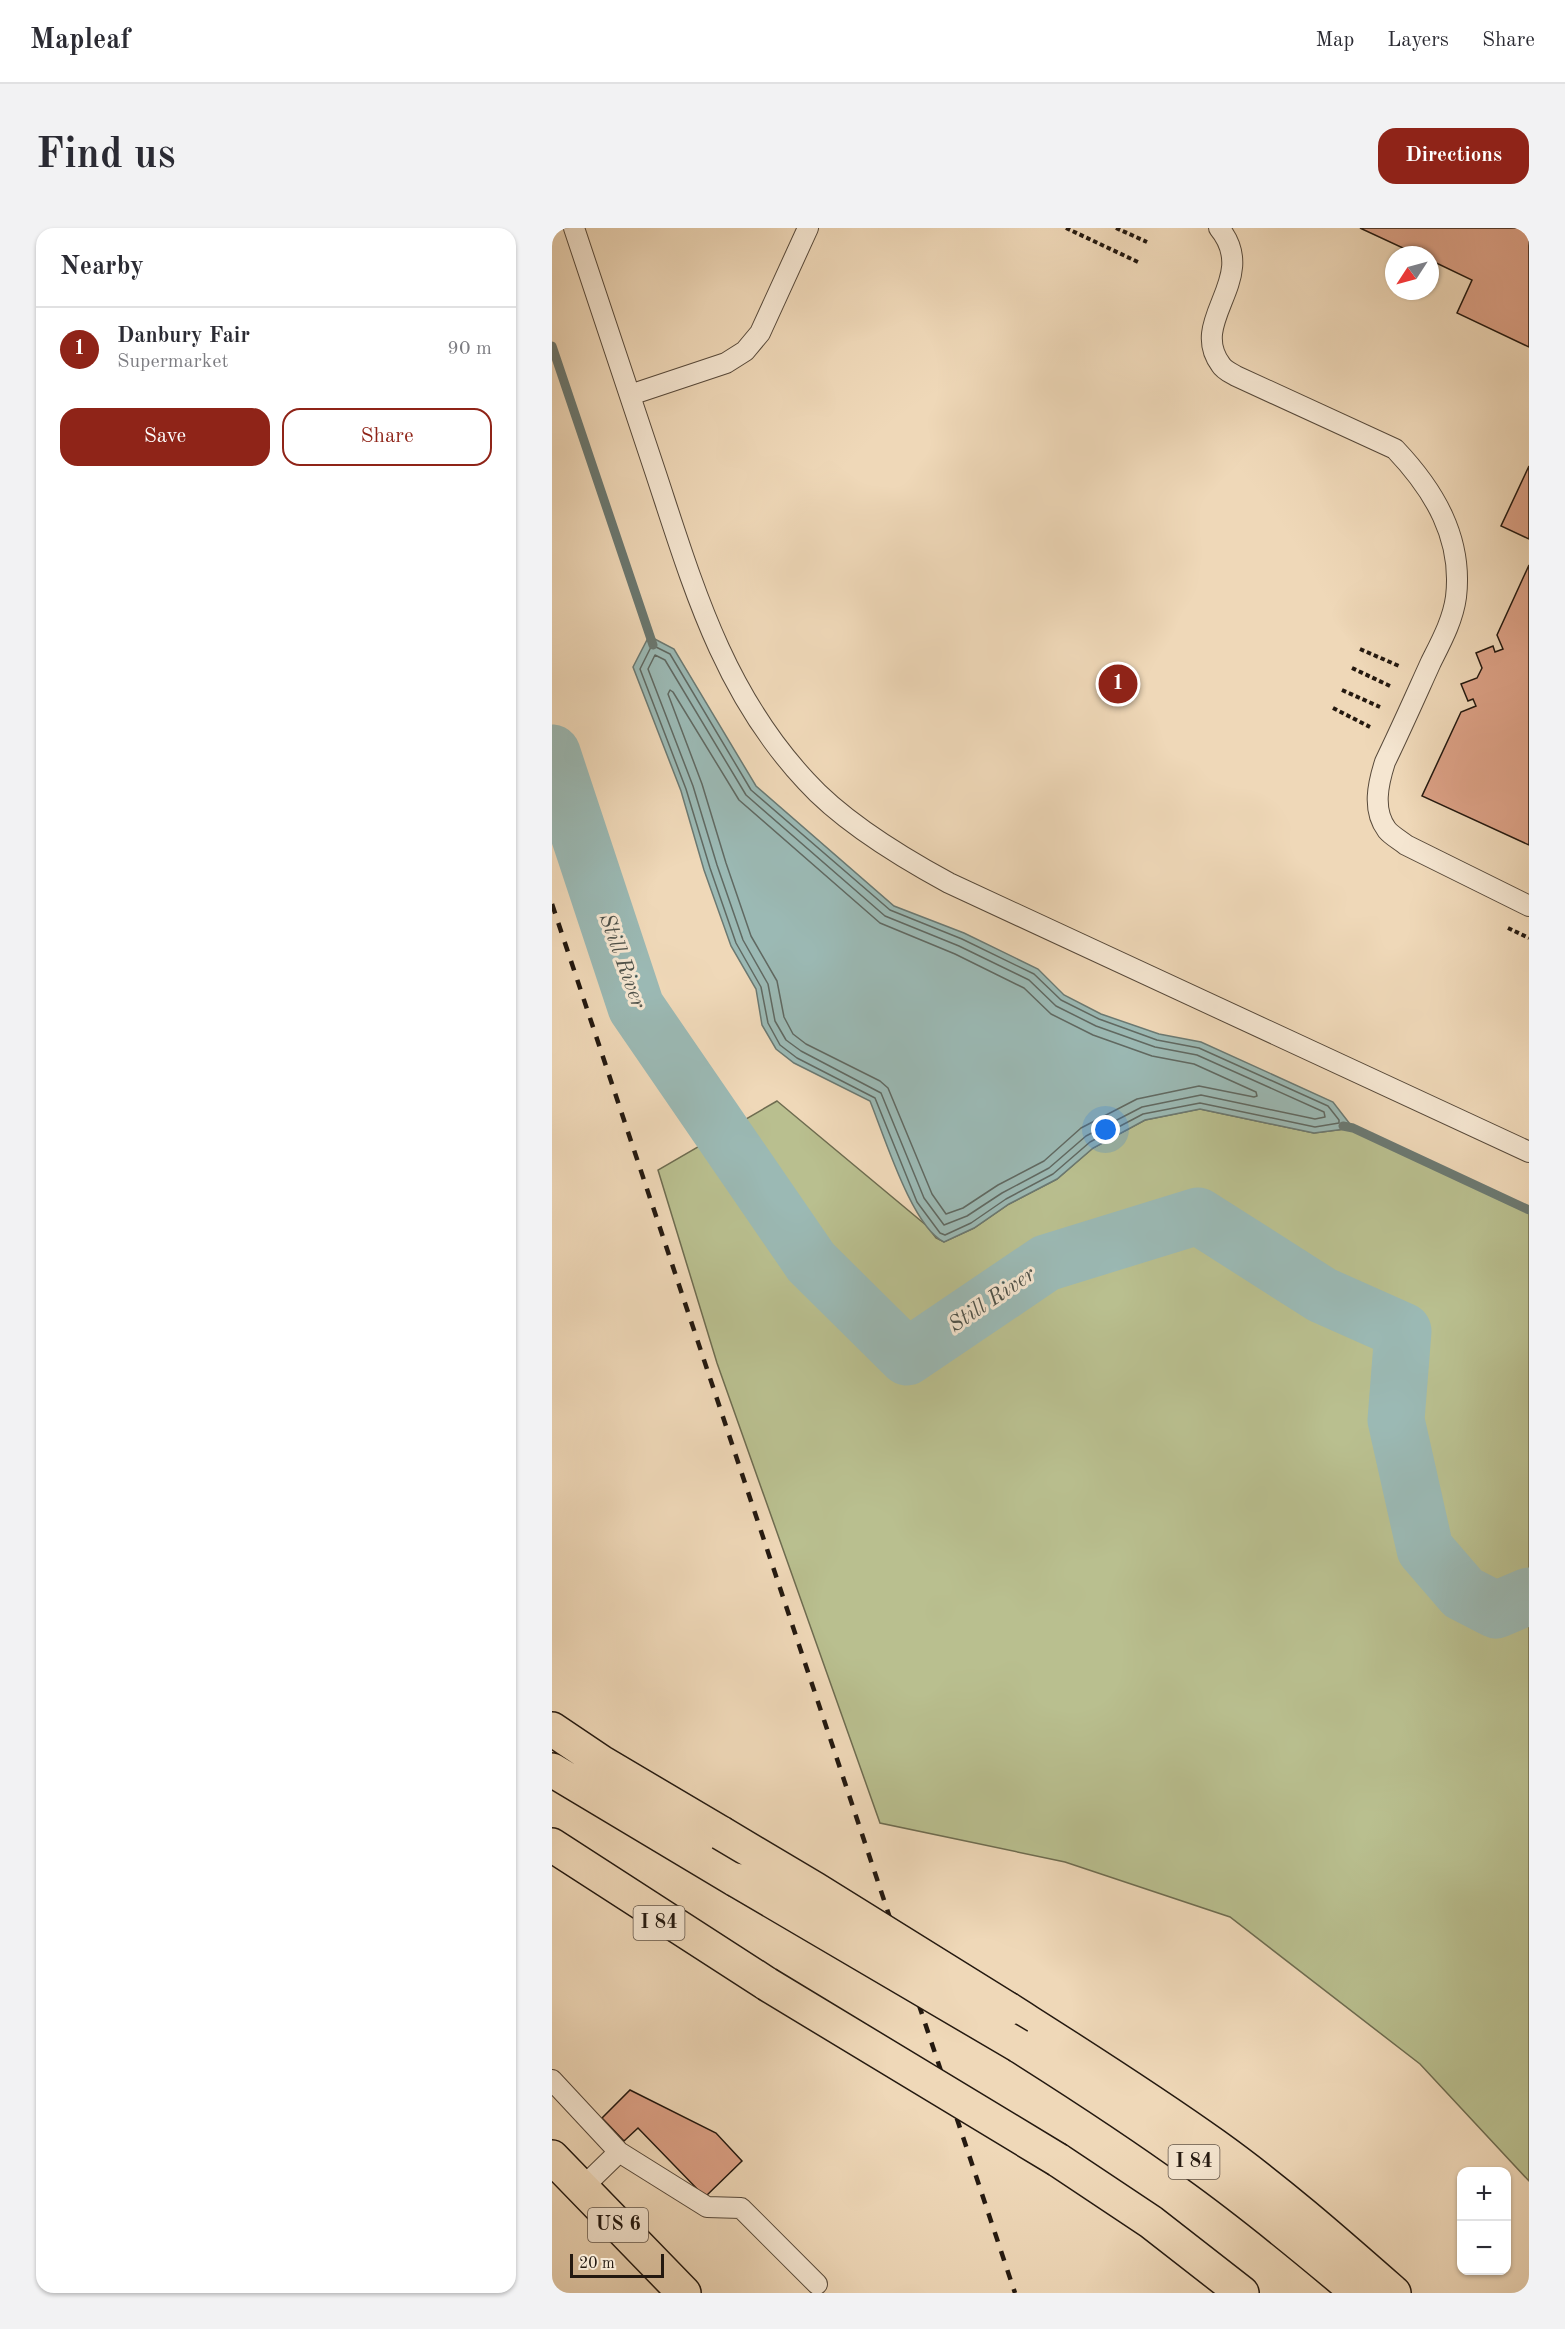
<!DOCTYPE html>
<meta charset="utf-8">
<style>
body{margin:0;font-family:"Old Standard TT",serif;background:#f2f2f3;color:#2b2b33}
.controls{position:absolute;right:18px;bottom:18px;display:grid;overflow:hidden;border-radius:12px;box-shadow:0 2px 4px #0004}
.controls button{width:54px;height:54px;display:grid;place-items:center;padding:0;border:0;border-bottom:2px solid #e1e1e2;background:#fff;color:#2b2b33;font:30px sans-serif}
.compass{position:absolute;left:833px;top:18px;width:54px;height:54px;border-radius:50%;background:#fff;box-shadow:0 2px 4px #0004;rotate:234deg}
.scale{position:absolute;left:18px;bottom:15px;width:94px;box-sizing:border-box;padding-left:6px;border:3px solid #241910;border-top:0;font-size:16px;line-height:21px;white-space:nowrap;color:#241910;-webkit-text-stroke:4px #f5e6d1;paint-order:stroke}
.you{position:absolute;left:554px;top:902px;width:21px;height:21px;margin:-15px;border:4px solid #fff;border-radius:50%;background:#1a73e8;box-shadow:0 0 0 9px #1a73e833}
.badge{display:grid;place-items:center;width:39px;height:39px;border-radius:50%;background:#8f2418;color:#fff;font-size:20px;font-weight:700}
.pin{position:absolute;translate:-50% -50%;border:3px solid #fff;box-shadow:0 2px 6px #0006}
.list{margin:0;padding:0;list-style:none}
h2{display:flex;justify-content:space-between;align-items:center;height:78px;margin:0;padding:0 24px;font-size:26px}
h2 small{font-size:20px;font-weight:400;color:#7c7c81}
.list li{display:grid;grid-template-columns:39px 1fr auto;gap:18px;align-items:center;box-sizing:border-box;height:84px;padding:0 24px;border-top:2px solid #e1e1e2}
.list b{display:block;font-size:22px;white-space:nowrap}
.list p{margin:0;font-size:20px;white-space:nowrap;color:#7c7c81}
.list em{font-size:20px;font-style:normal;color:#7c7c81}
.actions{display:flex;gap:12px;padding:18px 24px}
.actions a{flex:1;padding:14px 0;border:2px solid #8f2418;border-radius:18px;text-align:center;font-size:21px;color:#8f2418}
.actions .main{background:#8f2418;color:#fff}
.map{position:relative;flex:none;width:977px;height:2065px;overflow:hidden;border-radius:18px}
header{display:flex;align-items:center;gap:36px;box-sizing:border-box;height:84px;padding:0 30px;background:#fff;border-bottom:2px solid #e1e1e2}
header strong{font-size:28px}
nav{display:flex;gap:33px;margin-inline-start:auto;font-size:21px}
.intro{display:flex;align-items:center;justify-content:space-between;box-sizing:border-box;height:144px;padding:0 36px}
h1{margin:0;font-size:42px}
.button{padding:15px 27px;border-radius:18px;background:#8f2418;color:#fff;font-size:21px;font-weight:700}
main{display:flex;gap:36px;padding:0 36px}
aside{flex:1;background:#fff;border-radius:18px;box-shadow:0 2px 4px #0004}
.map>svg:first-child{display:block}
.green{fill:#b9bf8f;stroke:#6e6c50;stroke-width:1.5}
.water{fill:#9bb9b4;stroke:#6b7972;stroke-width:1.5}
.lines{fill:none;stroke-linecap:round;stroke-linejoin:round}
.shore{stroke:#606962;stroke-width:1.5}
.stream{stroke:#6b7972;stroke-width:9}
.river{stroke:#9bb9b4;stroke-width:57}
.building{fill:#dca186;stroke:#241910;stroke-width:1.5}
.service-casing{stroke:#57493a;stroke-width:22}
.primary-casing{stroke:#241910;stroke-width:36}
.motorway-casing{stroke:#241910;stroke-width:36}
.path{stroke:#241910;stroke-width:4;stroke-dasharray:4.5 3;stroke-linecap:butt}
.service{stroke:#f5e6d1;stroke-width:20}
.primary{stroke:#efd8b8;stroke-width:33}
.motorway{stroke:#efd8b8;stroke-width:33}
.rail{stroke:#241910;stroke-width:4.5;stroke-dasharray:10 10;stroke-linecap:butt}
.motorway-bridge-casing{stroke:#241910;stroke-width:36;stroke-linecap:butt}
.motorway-bridge{stroke:#efd8b8;stroke-width:33}
.labels{text-anchor:middle;dominant-baseline:central;stroke-width:6;stroke-linejoin:round;paint-order:stroke}
.shield{fill:#f5e6d1;stroke:#63564a;stroke-width:1.5}
.shield-label{font-size:20px;font-weight:bold;fill:#241910}
.water-label{font-size:22px;font-style:italic;fill:#4e5149;stroke:#f5e6d1}
</style>
<header>
<strong>Mapleaf</strong>
<nav><a>Map</a><a>Layers</a><a>Share</a></nav>
</header>
<div class="intro"><h1>Find us</h1><a class="button">Directions</a></div>
<main>
<aside>
<h2>Nearby<small></small></h2>
<ul class="list">
<li><span class="badge">1</span><div><b>Danbury Fair</b><p>Supermarket</p></div><em>90 m</em></li>
</ul>
<div class="actions"><a class="main">Save</a><a>Share</a></div>
</aside>
<div class="map">
<svg width="977" height="2065" viewBox="0 0 977 2065">
<rect width="100%" height="100%" fill="#efd8b8"/>
<filter id="stains"><feTurbulence type="fractalNoise" baseFrequency=".00333" numOctaves="4"/><feColorMatrix values="0 0 0 0 .2 0 0 0 0 .09 0 0 0 0 .02 0 0 0 .5 -.17"/></filter>
<radialGradient id="worn" r=".72"><stop offset=".6" stop-color="#630" stop-opacity="0"/><stop offset="1" stop-color="#630" stop-opacity=".3"/></radialGradient>
<path class="green" d="M225,873L375,998L384,1010L392,1014L422,1000L457,976L505,951L541,920L593,892L648,881L762,905L801,900L977,982V1953L868,1836L678,1689L513,1634L328,1595L165,1135L106,942Z"/>
<path class="water" d="M97,408L122,421L204,558L342,678L412,705L486,741L512,767L549,786L607,806L649,814L781,874L801,900L762,905L648,881L593,892L541,920L505,951L457,976L422,1000L392,1014C360,999 332,907 318,873L242,835L224,821L210,797L204,761L179,718L152,642L129,563L81,439Z"/>
<g class="lines">
<path class="shore" d="M100,417L118,426L199,562L338,682L410,711L482,746L509,772L547,791L605,812L647,820L776,878L787,892V895L763,899L648,875L591,886L538,914L501,946L454,971L419,995L393,1007L388,1005L365,974L323,870L245,830L228,817L216,795L209,759L184,715L158,640L134,561L88,441Z
M103,427L113,432L194,567L333,688L407,718L477,752L504,778L544,798L603,819L645,827L772,884L773,889L763,891L649,867L590,879L534,908L497,940L450,965L415,988L392,997L372,970L329,865L249,823L234,812L223,793L216,756L191,712L165,637L141,558L96,441Z
M118,462L121,464L187,572L328,695L403,726L472,760L499,786L541,807L600,828L642,836L704,864L705,868L702,869L647,858L585,871L529,900L492,933L446,957L411,980L394,986L380,966L336,860L328,853L254,816L241,806L232,789L225,753L199,708L174,635L150,556L116,466Z"/>
<path class="stream" d="M0,118L101,417
M791,898L801,900L977,982"/>
<path class="river" d="M0,525L84,779L259,1034L355,1129L494,1035L646,988L770,1067L851,1103L844,1192L873,1321L911,1365L944,1382L977,1368"/>
</g>
<path class="building" d="M808,0H977V119L905,85L920,52L878,32V27H866Z
M977,238V311L949,298Z
M977,337V617L870,568L909,484L924,478L921,471L916,473L909,456L925,450L930,440L924,425L941,418L943,424L951,421L945,407Z
M78,1862L164,1905L190,1933L153,1969L86,1900L72,1913L50,1890Z"/>
<g class="lines">
<g class="service-casing">
<path id="service" d="M22,0C49,82 77,164 104,246C141,358 171,464 254,553C291,594 349,629 397,655L977,924
M667,0C709,51 635,92 669,137C672,142 679,145 684,148L843,221C882,262 911,310 904,369C901,392 889,414 879,434C864,467 849,501 833,534C826,556 820,582 835,602C840,608 848,612 854,617L977,678
M78,167L174,135L193,123L208,105L256,0
M0,1852L67,1924
M30,1960L67,1924L155,1979L189,1980L265,2056"/>
</g>
<g class="primary-casing">
<path id="primary" d="M0,1929L132,2065"/>
</g>
<g class="motorway-casing">
<path id="motorway" d="M0,1501L49,1534L169,1605
M0,1542L184,1652
M0,1617L215,1756
M456,1781C525,1825 595,1869 662,1917C725,1962 784,2014 842,2065
M467,1818C527,1856 587,1895 645,1937C701,1977 754,2021 806,2065
M506,1932L599,1994L690,2065"/>
</g>
<path class="path" d="M514,0L586,34
M564,0L595,14
M808,421L847,438
M800,440L838,458
M790,462L828,479
M781,480L818,499
M956,700L977,710"/>
<use href="#service" class="service"/>
<use href="#primary" class="primary"/>
<use href="#motorway" class="motorway"/>
<path class="rail" d="M0,676L463,2065"/>
<g class="motorway-bridge-casing">
<path id="motorway-bridge" d="M169,1605L263,1661L456,1781
M184,1652L467,1818
M215,1756L506,1932"/>
</g>
<use href="#motorway-bridge" class="motorway-bridge"/>
</g>
<g class="labels">
<g class="shield">
<rect x="81.5" y="1678" width="51" height="34" rx="4.5"/>
<rect x="616.5" y="1917" width="51" height="34" rx="4.5"/>
<rect x="36" y="1980" width="60" height="34" rx="4.5"/>
</g>
<g class="shield-label">
<text x="107" y="1695">I 84</text>
<text x="642" y="1934">I 84</text>
<text x="66" y="1997">US 6</text>
</g>
<g class="water-label">
<text transform="translate(70 733) rotate(70)">Still River</text>
<text transform="translate(440 1072) rotate(-34)">Still River</text>
</g>
</g>
<rect width="100%" height="100%" filter="url(#stains)"/>
<rect width="100%" height="100%" fill="url(#worn)"/>
</svg>
<div class="controls">
<button>+</button>
<button>−</button>
</div>
<svg class="compass" viewBox="-18 -18 36 36"><path d="M0-13l5 13h-10z" fill="#e53935"/><path d="M0 13l5-13h-10z" fill="#7c7c81"/></svg>
<div class="scale">20 m</div>
<div class="you"></div>
<div class="pin badge" style="left:566px;top:456px">1</div>
</div>
</main>
